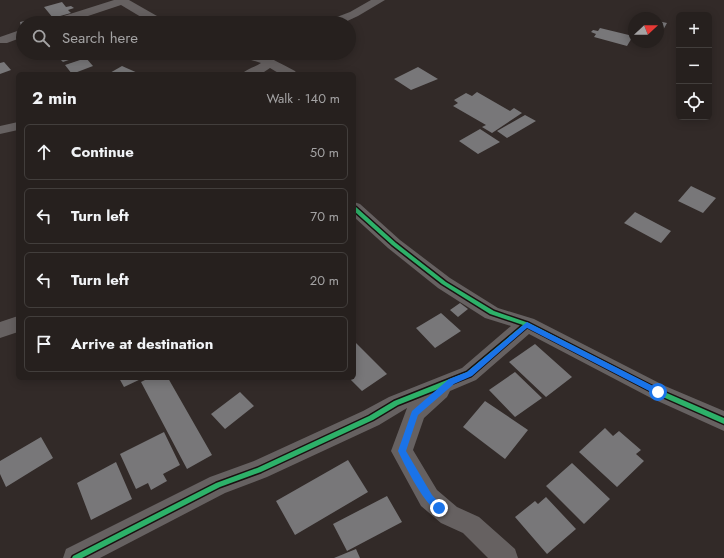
<!DOCTYPE html>
<meta charset="utf-8">
<style>
body{margin:0;font-family:Jost,sans-serif;background:#2e2827;color:#f1f3f6}
.controls{position:absolute;right:12px;top:12px;display:grid;overflow:hidden;border-radius:6px;box-shadow:0 2px 10px #0003}
.controls button{width:36px;height:36px;display:grid;place-items:center;padding:0;border:0;border-bottom:1px solid #423e3c;background:#26201e;color:#f1f3f6;font:20px sans-serif}
.compass{position:absolute;left:628px;top:12px;width:36px;height:36px;border-radius:50%;background:#26201e;box-shadow:0 2px 10px #0003;rotate:68deg}
.stop{position:absolute;width:12px;height:12px;margin:-9px;border:3px solid #1a73e8;border-radius:50%;background:#fff}
.stop.end{background:#1a73e8;border-color:#fff;box-shadow:0 1px 4px #0008}
.list{margin:0;padding:0;list-style:none}
h2{display:flex;justify-content:space-between;align-items:center;height:52px;margin:0;padding:0 16px;font-size:17px}
h2 small{font-size:13px;font-weight:400;color:#a4a3a4}
.list li{display:grid;grid-template-columns:26px 1fr auto;gap:12px;align-items:center;box-sizing:border-box;height:56px;margin:0 8px 8px;padding:0 8px;border:1px solid #423e3c;border-radius:6px}
.list b{display:block;font-size:15px;white-space:nowrap}
.list em{font-size:13px;font-style:normal;color:#a4a3a4}
.icon{flex:none;width:22px;height:22px;fill:none;stroke:currentColor;stroke-width:2;stroke-linecap:round;stroke-linejoin:round}
.map{position:relative;flex:none;width:724px;height:558px;overflow:hidden}
.search{position:absolute;background:#26201e;box-shadow:0 2px 10px #0003;left:16px;top:16px;width:340px;height:44px;display:flex;align-items:center;gap:10px;box-sizing:border-box;padding:0 14px;border-radius:22px;color:#a4a3a4;font-size:15px}
.panel{position:absolute;background:#26201e;box-shadow:0 2px 10px #0003;left:16px;top:72px;width:340px;height:308px;border-radius:6px}
.map>svg:first-child{display:block}
.building{fill:#787779}
.lines{fill:none;stroke-linecap:round;stroke-linejoin:round}
.minor{fill:#666161;fill-rule:evenodd}
.cycleway-casing{stroke:#191110;stroke-width:3}
.cycleway{fill:#2db169;fill-rule:evenodd}
.route{fill:#1a73e8}
</style>
<div class="map">
<svg width="724" height="558" viewBox="0 0 724 558">
<rect width="100%" height="100%" fill="#322a28"/>
<path class="building" d="M62,2L66,7L71,6L74,8L68,10L71,13L53,18L44,7Z
M33,19L34,23H23V27H21L20,22Z
M658,21L667,23L658,39Z
M600,28L633,36L627,46L594,37L596,34L591,32L593,30L598,31Z
M54,53H89L63,62Z
M86,58L93,66L72,74L65,65Z
M4,62L11,70L0,74V63Z
M122,66L140,74H108Z
M418,67L438,79L411,90L394,79Z
M477,92L510,111L514,108L522,113L492,133L482,127L486,125L453,106L458,103L454,100L466,93L472,96Z
M525,115L536,121L507,138L497,131Z
M480,129L500,142L478,154L459,141Z
M691,186L716,198L703,213L678,201Z
M635,212L671,231L661,243L624,223Z
M460,303L468,309L458,317L450,310Z
M441,313L461,331L435,348L416,328Z
M354,341L387,374L362,391L349,378H354Z
M535,344L572,377L546,397L509,362Z
M515,372L542,398L515,417L489,390Z
M119,378H143L124,387Z
M149,378H168L212,455L187,469L141,382Z
M240,392L254,406L225,429L211,414Z
M485,401L528,430L505,459L463,427Z
M605,428L613,436L619,431L641,450L636,454L644,461L617,487L579,452Z
M164,432L180,465L163,474L167,481L151,490L148,483L136,489L120,454Z
M41,437L53,458L6,487L0,474V461Z
M348,460L368,492L295,535L276,501Z
M116,462L132,499L91,520L77,483Z
M572,463L610,499L584,524L546,486Z
M387,496L402,522L347,551L333,524Z
M546,497L576,529L547,554L515,517L535,501L538,504Z
M356,549L360,558H334Z"/>
<g class="lines">
<path class="minor" d="M114,0H129L164,20L166,23H151L121,5L67,23H49L51,20Z
M371,0H385L358,16L343,23H327L329,20L350,12Z
M23,29V37L7,43H0V37Z
M236,53C265,53 270,58 295,71L297,74H280L270,68L261,74H242C246,69 255,67 261,63L238,56Z
M18,122V130L0,134V126Z
M354,202L360,204L400,240L450,278L498,308L534,319L665,386L724,411V431L651,398L529,334L476,380L450,391L447,397L424,418L413,450L437,490L457,507L479,517L515,549L518,558H488L463,533L441,523L421,506L391,451L407,408L379,425L267,477L225,493L100,558H63L66,549L210,477L254,461L363,411L389,397L462,368L511,326L485,318L438,288L388,248L354,217Z
M18,316V332L0,338V322Z"/>
<g class="cycleway-casing">
<path id="cycleway" d="M354,206L356,207L396,243L446,282L494,311L529,323L660,390L724,418V424L656,394L527,327L471,376L398,405L373,420L261,472L220,487L82,558H72L73,556L216,483L257,468L369,416L394,401L467,372L523,325L490,314L442,284L392,245L354,211Z"/>
</g>
<use href="#cycleway" class="cycleway"/>
</g>
<path class="route" d="M527,322L661,390V394H655L527,328L472,376L454,384L418,415L406,451L432,495L444,508L442,510L439,512C425,506 405,466 398,451L412,411L449,379L467,372Z"/>
</svg>
<div class="controls">
<button>+</button>
<button>−</button>
<button><svg class="icon" aria-label="locate" viewBox="0 0 24 24"><circle cx="12" cy="12" r="6"/><path d="M12 2v4M12 18v4M2 12h4M18 12h4"/></svg></button>
</div>
<svg class="compass" viewBox="-18 -18 36 36"><path d="M0-13l5 13h-10z" fill="#e53935"/><path d="M0 13l5-13h-10z" fill="#a4a3a4"/></svg>
<div class="stop" style="left:658px;top:392px"></div>
<div class="stop end" style="left:439px;top:508px"></div>
<div class="search"><svg class="icon" aria-label="search" viewBox="0 0 24 24"><circle cx="10" cy="10" r="6"/><path d="M15 15l6 6"/></svg>Search here</div>
<section class="panel">
<h2>2 min<small>Walk · 140 m</small></h2>
<ul class="list">
<li><svg class="icon" aria-label="ahead" viewBox="0 0 24 24"><path d="M12 20V5M6 11l6-6 6 6"/></svg><div><b>Continue</b></div><em>50 m</em></li>
<li><svg class="icon" aria-label="left" viewBox="0 0 24 24"><path d="M17 20v-9H6M10 6l-5 5 5 5"/></svg><div><b>Turn left</b></div><em>70 m</em></li>
<li><svg class="icon" aria-label="left" viewBox="0 0 24 24"><path d="M17 20v-9H6M10 6l-5 5 5 5"/></svg><div><b>Turn left</b></div><em>20 m</em></li>
<li><svg class="icon" aria-label="arrive" viewBox="0 0 24 24"><path d="M6 21V4h12l-3 4 3 4H6"/></svg><div><b>Arrive at destination</b></div></li>
</ul>
</section>
</div>
